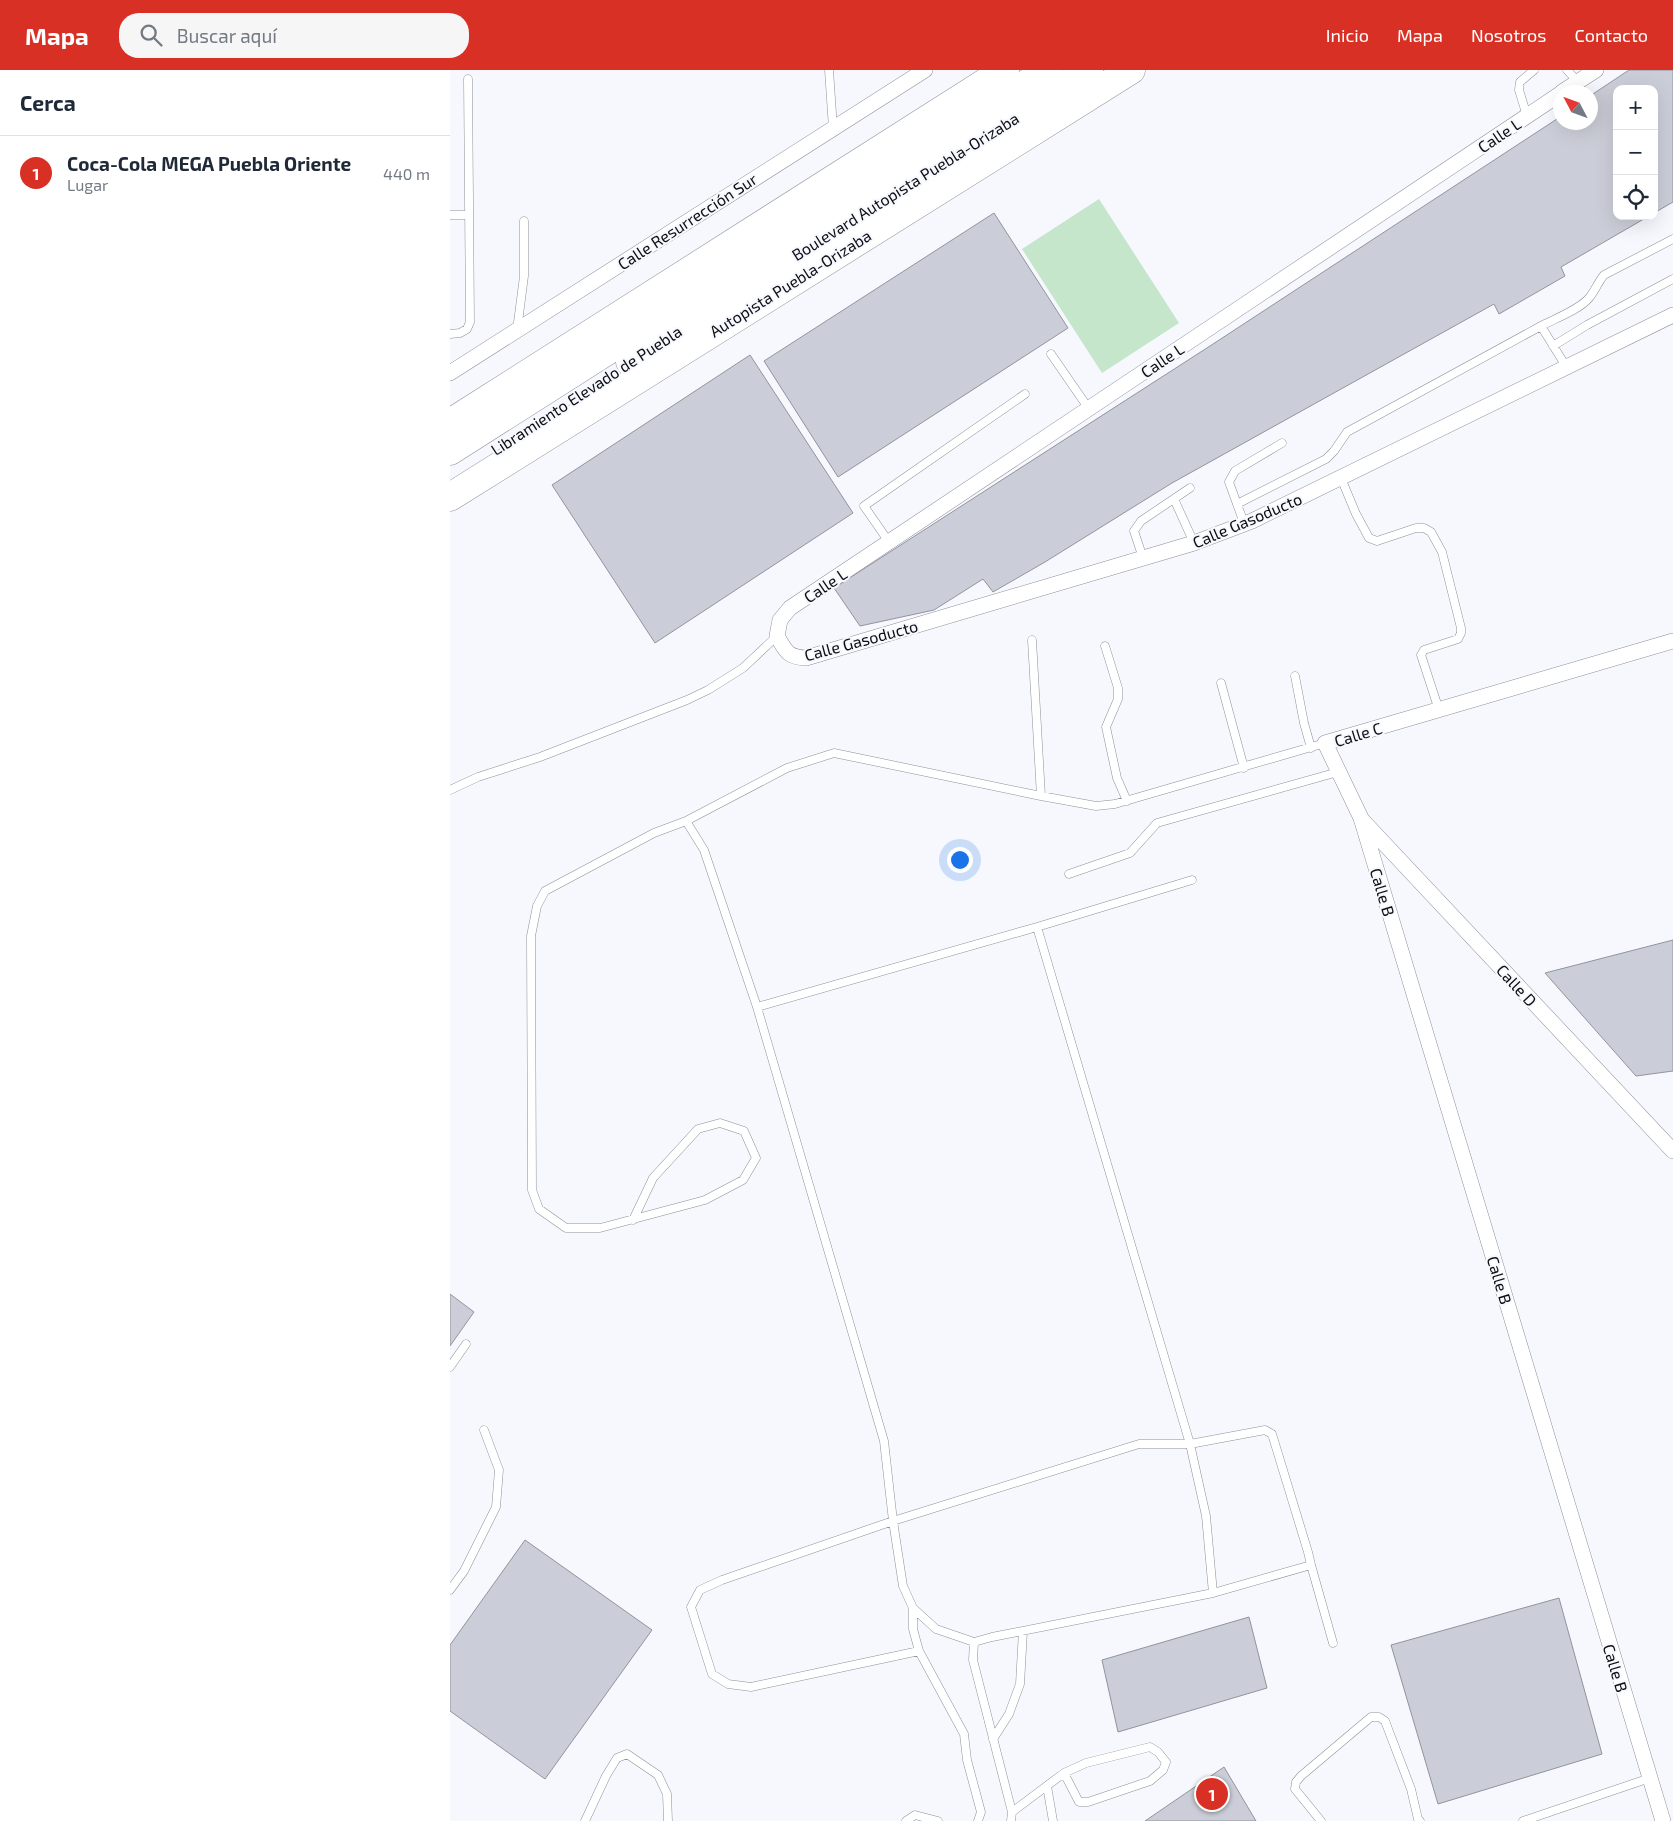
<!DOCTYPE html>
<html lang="es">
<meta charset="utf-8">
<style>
body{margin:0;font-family:"Exo 2",sans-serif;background:#f6f6f7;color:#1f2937}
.controls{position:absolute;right:15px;top:15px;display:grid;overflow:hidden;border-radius:10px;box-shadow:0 5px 20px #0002}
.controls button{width:45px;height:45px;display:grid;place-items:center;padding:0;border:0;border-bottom:1px solid #e0e1e3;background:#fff;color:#1f2937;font:25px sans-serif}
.compass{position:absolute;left:1103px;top:15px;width:45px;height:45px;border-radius:50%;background:#fff;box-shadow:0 5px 20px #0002;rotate:311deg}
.you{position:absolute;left:509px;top:789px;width:18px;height:18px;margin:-12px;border:4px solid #fff;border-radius:50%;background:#1a73e8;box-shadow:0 0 0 8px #1a73e833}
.badge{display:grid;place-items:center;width:32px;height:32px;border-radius:50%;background:#d93025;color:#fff;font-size:16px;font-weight:700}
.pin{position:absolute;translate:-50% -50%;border:2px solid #fff;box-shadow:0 1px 5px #0006}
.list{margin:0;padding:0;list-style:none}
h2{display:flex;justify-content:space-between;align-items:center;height:65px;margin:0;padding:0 20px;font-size:21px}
h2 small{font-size:16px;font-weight:400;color:#747a83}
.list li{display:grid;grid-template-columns:32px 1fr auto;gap:15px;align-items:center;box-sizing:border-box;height:75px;padding:0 20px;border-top:1px solid #e0e1e3}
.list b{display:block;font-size:19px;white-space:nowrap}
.list p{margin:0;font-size:16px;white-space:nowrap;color:#747a83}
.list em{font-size:16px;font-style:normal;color:#747a83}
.icon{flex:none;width:28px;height:28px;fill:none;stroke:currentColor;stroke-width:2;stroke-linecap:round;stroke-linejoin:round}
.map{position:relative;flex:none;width:1223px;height:1751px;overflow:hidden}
header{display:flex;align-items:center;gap:30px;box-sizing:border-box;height:70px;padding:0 25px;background:#d93025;color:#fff}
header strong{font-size:24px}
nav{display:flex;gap:28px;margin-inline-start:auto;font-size:18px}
.search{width:350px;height:45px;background:#f6f6f7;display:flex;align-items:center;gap:12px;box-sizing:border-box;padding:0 18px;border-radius:20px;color:#747a83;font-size:19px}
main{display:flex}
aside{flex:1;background:#fff}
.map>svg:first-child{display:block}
.green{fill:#c5e6cb}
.building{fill:#cbced8;stroke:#91949d}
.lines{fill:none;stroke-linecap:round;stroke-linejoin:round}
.lane-casing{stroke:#8e9099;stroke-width:9}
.street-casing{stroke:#8e9099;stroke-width:16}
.highway-casing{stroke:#8e9099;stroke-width:29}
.lane{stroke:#fff;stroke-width:8}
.street{stroke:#fff;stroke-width:15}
.highway{stroke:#fff;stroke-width:28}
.labels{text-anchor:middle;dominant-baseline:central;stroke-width:4;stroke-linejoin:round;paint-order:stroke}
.street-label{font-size:16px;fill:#0c0d10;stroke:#f6f8fe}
</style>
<header>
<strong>Mapa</strong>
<div class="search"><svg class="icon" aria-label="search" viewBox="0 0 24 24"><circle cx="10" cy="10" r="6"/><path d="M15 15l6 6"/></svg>Buscar aquí</div>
<nav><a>Inicio</a><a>Mapa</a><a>Nosotros</a><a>Contacto</a></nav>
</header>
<main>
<aside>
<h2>Cerca<small></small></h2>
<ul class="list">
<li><span class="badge">1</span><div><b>Coca-Cola MEGA Puebla Oriente</b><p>Lugar</p></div><em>440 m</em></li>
</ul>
</aside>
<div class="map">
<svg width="1223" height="1751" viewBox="0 0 1223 1751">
<rect width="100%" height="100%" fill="#f6f8fe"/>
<path class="green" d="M649,129L729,253L652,303L572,179Z"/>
<path class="building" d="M1179,0H1223V132L1204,143V19H1167V146H1199L1111,197L1115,206L1049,244L1044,234L722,413L595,492L543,522L533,509L484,540L410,556L384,518L760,276L1110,47V52H1140V26Z
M544,143L618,258L388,407L314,291Z
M300,285L403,443L205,573L102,415Z
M1223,870V1001L1186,1006L1095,903Z
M0,1224L24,1242L0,1276Z
M75,1470L202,1560L95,1709L0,1641V1575Z
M1109,1528L1152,1684L988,1734L941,1575Z
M799,1547L817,1618L668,1662L652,1590Z
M774,1697L806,1751H695Z"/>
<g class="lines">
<g class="lane-casing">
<path id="lane" d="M379,0L383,58
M1117,0L1128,12
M1077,46L1069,20L1070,12L1084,0
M0,145H19
M1091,256C1104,249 1129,240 1139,228C1145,221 1148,212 1154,205L1223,169
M67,260L74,206V151
M0,264L10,263L17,259L20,252L18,9
M1103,276L1137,255L1223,209
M601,284L639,339
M891,408L906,444L919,468L927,471L966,458H974L981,462L992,482L1011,558V563L1008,569L974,580L971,585L989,640
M724,429L744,473
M787,434L779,412L785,401L832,373
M794,453L787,434L876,389L884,381L897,362L1091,256L1117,298
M439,472L414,436L575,324
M693,488L684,461L691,451L740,418
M582,570L591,726
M655,576L668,618V629L656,657L667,708L677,731
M845,606L854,653L861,678
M771,613L794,698
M0,720L28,707L90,687L237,630L258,620L293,598L327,566
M236,751L337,698L384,683L591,726L646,736L665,734L875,673
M619,804L680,783L707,753L888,702
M587,857L740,1374L815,1360L822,1364L858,1482L861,1495L763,1523
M307,937L587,857L742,810
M183,1150L203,1108L248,1059L270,1053L294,1061L306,1088L293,1110L255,1130L150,1158H116L89,1139L82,1120L81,866L87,836L95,821L204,763L236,751L254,780L307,937L434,1371L443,1451L453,1516L463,1538L486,1559L524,1572
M0,1297L16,1274
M861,1495L883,1573
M0,1520L14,1501L46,1437L49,1400L34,1360
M463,1538V1559L469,1581L514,1664L517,1690L531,1742L528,1751
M469,1581L301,1617L278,1614L262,1604L241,1537L250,1520L272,1510L443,1451L689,1374H740L756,1446L763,1523L542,1567L524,1572L523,1590L562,1742L561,1751
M543,1669L559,1644L570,1614L573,1561
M597,1716L603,1751
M562,1742L614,1703L636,1693L700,1677L708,1682L716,1692L713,1700L700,1711L638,1732H629L614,1703
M135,1751L156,1706L167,1688L177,1684L208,1705L217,1724L218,1751
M456,1751L465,1745L488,1751
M871,1751L845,1719L846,1712L851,1706L921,1647H929L935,1651L961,1719L968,1749L970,1751
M1073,1751L1200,1708"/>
</g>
<g class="street-casing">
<path id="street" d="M1112,22L1146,0
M1110,24L340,538L330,550L327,566C336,581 337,587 356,588L744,473L802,451L1223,245
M0,303L475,0
M913,751L1223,1081
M1213,1751L911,748L875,673L1223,571"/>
</g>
<g class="highway-casing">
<path id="highway" d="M180,292L272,231L639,0
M0,353L555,0
M0,381L598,0
M0,427L681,0"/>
</g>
<use href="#lane" class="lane"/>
<use href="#street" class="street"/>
<use href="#highway" class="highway"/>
</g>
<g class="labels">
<g class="street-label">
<text transform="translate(1049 65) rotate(-34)">Calle L</text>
<text transform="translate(455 116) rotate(-32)">Boulevard Autopista Puebla-Orizaba</text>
<text transform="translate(237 151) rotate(-33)">Calle Resurrección Sur</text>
<text transform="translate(340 213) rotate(-32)">Autopista Puebla-Orizaba</text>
<text transform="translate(712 290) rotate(-34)">Calle L</text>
<text transform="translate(136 320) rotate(-33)">Libramiento Elevado de Puebla</text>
<text transform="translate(797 450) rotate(-23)">Calle Gasoducto</text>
<text transform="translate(375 515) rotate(-34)">Calle L</text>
<text transform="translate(411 570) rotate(-15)">Calle Gasoducto</text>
<text transform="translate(908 664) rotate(-17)">Calle C</text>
<text transform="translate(933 822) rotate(73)">Calle B</text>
<text transform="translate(1067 915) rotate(47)">Calle D</text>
<text transform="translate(1050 1210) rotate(73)">Calle B</text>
<text transform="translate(1166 1598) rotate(73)">Calle B</text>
</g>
</g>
</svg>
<div class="controls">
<button>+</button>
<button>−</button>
<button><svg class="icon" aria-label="locate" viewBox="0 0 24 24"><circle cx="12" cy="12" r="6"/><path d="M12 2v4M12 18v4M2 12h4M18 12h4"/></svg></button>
</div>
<svg class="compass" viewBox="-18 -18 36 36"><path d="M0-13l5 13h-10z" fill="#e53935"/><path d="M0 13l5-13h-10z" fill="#747a83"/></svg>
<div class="you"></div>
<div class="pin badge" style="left:762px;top:1724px">1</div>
</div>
</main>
